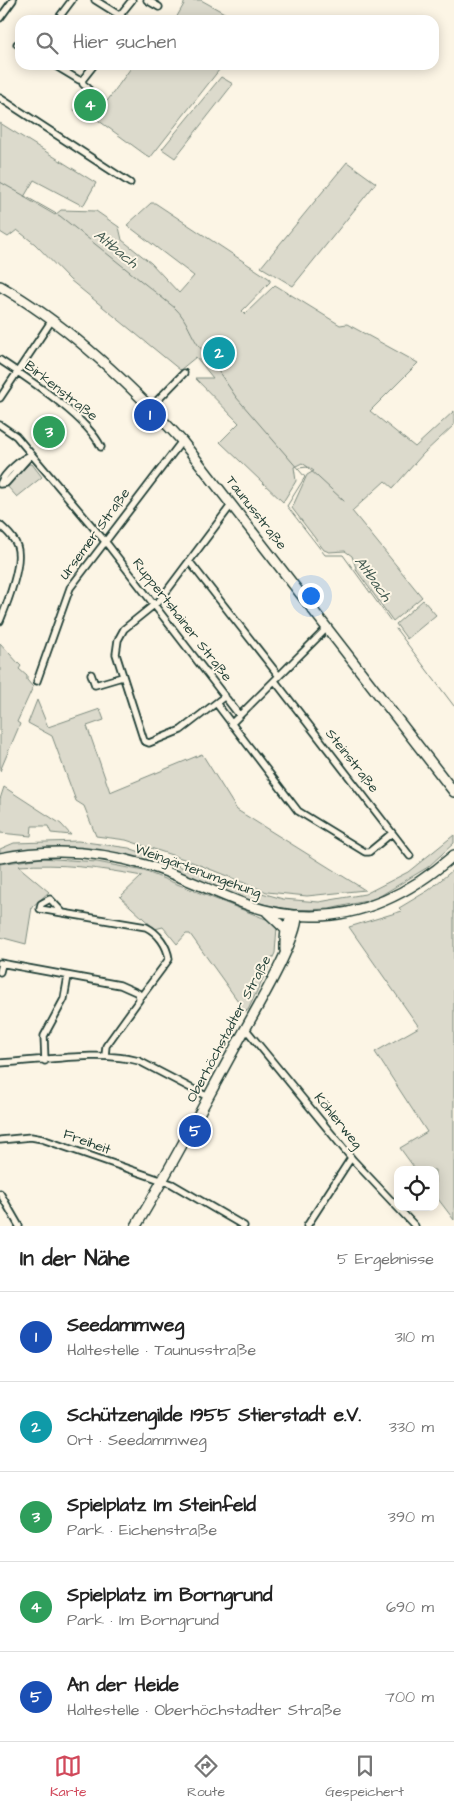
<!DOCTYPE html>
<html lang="de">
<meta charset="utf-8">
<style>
body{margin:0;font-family:"Architects Daughter",sans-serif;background:#f6f6f6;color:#222}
.controls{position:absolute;right:15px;bottom:15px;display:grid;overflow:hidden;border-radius:10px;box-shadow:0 2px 12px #0003}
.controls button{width:45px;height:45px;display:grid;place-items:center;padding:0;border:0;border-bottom:1px solid #e0e0e0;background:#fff;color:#222;font:25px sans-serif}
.you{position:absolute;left:310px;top:595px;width:18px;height:18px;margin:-12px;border:4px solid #fff;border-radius:50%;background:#1a73e8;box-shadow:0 0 0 8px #1a73e833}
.badge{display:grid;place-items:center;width:32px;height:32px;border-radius:50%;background:#d1495b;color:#fff;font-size:16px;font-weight:700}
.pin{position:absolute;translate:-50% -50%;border:2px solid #fff;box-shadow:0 1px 5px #0006}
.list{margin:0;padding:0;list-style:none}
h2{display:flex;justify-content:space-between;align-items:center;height:65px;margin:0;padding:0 20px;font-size:21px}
h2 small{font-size:16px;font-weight:400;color:#767676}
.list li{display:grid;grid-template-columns:32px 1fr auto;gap:15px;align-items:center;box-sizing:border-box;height:90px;padding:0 20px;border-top:1px solid #e0e0e0}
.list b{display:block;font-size:19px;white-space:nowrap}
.list p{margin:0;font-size:16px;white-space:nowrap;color:#767676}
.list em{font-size:16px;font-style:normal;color:#767676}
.icon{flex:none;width:28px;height:28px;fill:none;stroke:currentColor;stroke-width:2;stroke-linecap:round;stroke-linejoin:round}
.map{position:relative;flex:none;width:454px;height:1226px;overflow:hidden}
.search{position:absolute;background:#fff;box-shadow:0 2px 12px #0003;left:15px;right:15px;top:15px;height:55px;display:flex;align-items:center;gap:12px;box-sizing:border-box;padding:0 18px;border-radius:15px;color:#767676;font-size:19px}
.sheet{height:515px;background:#fff}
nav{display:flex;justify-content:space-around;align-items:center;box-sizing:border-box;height:70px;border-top:1px solid #e0e0e0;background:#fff;font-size:14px;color:#767676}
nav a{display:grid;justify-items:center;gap:2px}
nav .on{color:#d1495b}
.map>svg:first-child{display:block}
.green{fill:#dcdacc;stroke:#7e8c80}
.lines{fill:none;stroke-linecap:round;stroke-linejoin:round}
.stream{stroke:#758479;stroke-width:1}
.street-casing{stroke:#1f3d34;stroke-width:9}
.secondary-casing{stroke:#1f3d34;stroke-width:12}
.street{stroke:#fcf5e5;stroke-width:5.5}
.secondary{stroke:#fcf5e5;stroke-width:9}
.labels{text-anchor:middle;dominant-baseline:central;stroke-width:4;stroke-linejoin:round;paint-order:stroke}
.street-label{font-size:14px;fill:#1f3d34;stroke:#fcf5e5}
.water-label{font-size:15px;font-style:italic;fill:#435a51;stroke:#fcf5e5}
</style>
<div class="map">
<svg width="454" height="1226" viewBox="0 0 454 1226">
<rect width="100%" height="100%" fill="#fcf5e5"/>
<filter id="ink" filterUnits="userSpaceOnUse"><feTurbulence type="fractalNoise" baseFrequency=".02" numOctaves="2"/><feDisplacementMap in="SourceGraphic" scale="10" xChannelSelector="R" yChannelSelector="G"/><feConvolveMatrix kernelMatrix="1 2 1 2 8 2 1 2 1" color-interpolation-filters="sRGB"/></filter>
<g filter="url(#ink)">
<path class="green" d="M184,0H201L237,20H175L184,4Z
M133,65H223L150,158L95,118Z
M221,77L233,84L175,158L162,149Z
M88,90L105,100L89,119L74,110Z
M0,123L96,183L83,206L34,180L24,197L55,215L61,210L96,211L119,227L122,240L151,263L179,293L194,276L127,225L151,203H155L270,279V282L242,311L245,314L275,285L340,325L347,324L418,363L370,411L415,447L454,411V425L423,454L393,488L385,481L352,511L422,597L393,621L357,571L352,556L345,551L329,552L324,550L292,508L307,475L314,471L302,463L294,467L296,481L283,502L220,442L239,423L195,378H213L196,357L180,370L70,280L35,244L17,230L8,237L0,232Z
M347,162L376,183L293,286L261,267Z
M29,464H32L42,477L17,497L7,486Z
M423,600L436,615L407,639L396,624Z
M0,643L19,664L21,666L19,669L27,676V680L33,687L17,722L20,724L0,771Z
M37,700L48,727L100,709L104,720L87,726L110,792L202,754L237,810L365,890L307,896L267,892L187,860L126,840L96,836L84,806L76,801L52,736L28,723Z
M4,787L61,824L71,835L51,833L48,826H32L31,836L0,833V799Z
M454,835V843L428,867L375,899L329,909L292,910L248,901L153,863L108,851L64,849L0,855V849L14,843L78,841L129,848L223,882L283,899L319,902L365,894L408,872Z
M42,858L97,862L144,871L271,921L277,927L275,953L248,1010L243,1012L238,1001L190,934H186L177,944L163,927L155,929L120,897L142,876C99,868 62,863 18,866L49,892L32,907L26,944L0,937V864Z
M454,869V1220L435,1195V1170H416L400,1148L427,1132L375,1052L419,1027L349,927L402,911L399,908L429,890Z"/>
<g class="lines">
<path class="stream" d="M0,182L60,216L175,308C188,320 190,336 202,350
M208,356L236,397L305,477L287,506L325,555H343L390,620
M299,468L307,467L344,501
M396,629L454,706"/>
<g class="street-casing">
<path id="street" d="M95,0L127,20
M147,0L159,7
M120,15L132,0
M0,18L13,0
M57,20L72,0
M17,44L20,45
M54,65L79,80L83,79L94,65
M82,80L83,84L88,88
M0,98L130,183
M0,360C28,379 87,417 101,447
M0,398L52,320
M150,408L184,373
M0,425L16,436L108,545L239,715
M0,484C5,472 21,459 31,455
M0,484L6,483L31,455
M0,525C6,531 14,537 17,546C23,563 7,604 0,621
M189,561L279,676
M91,674L95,685L122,677
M37,681L70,588L182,441
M275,681L410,856
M225,696L181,730L149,743L144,741L116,654L118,640L124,629L160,600L232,504
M216,703L298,811L365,852H369L392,833
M231,724L327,628
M63,913L40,909L41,904L50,899L63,913L146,927C158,933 167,945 169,959L143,994L139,997V1000L106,1046L105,1056
M0,963L120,985L138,993L139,997
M0,972L2,964
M245,1028L353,1160L415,1226
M45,1061L44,1036L64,999L68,976
M0,1063C42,1061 100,1050 139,1061L208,1097
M0,1140L31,1137L42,1139L172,1184L244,1226
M0,1193L19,1226
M307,1226L351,1158"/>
</g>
<g class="secondary-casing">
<path id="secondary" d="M0,286C67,324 130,384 182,441L454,792
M0,858C48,848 99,851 146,865C181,875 214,893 248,905C326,932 395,907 454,855
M267,912L287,931
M285,950C285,938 284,921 297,915
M136,1226C172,1166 204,1104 238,1042C251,1018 299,938 297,915"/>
</g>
<use href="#street" class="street"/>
<use href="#secondary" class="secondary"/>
</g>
</g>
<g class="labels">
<g class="street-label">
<text transform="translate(61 391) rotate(38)">Birkenstraße</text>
<text transform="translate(256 513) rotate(52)">Taunusstraße</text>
<text transform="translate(95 534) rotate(-54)">Ursemer Straße</text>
<text transform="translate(182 620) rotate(52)">Ruppertshainer Straße</text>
<text transform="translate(352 761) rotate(52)">Steinstraße</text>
<text transform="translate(198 871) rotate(20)">Weingärtenumgehung</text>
<text transform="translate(229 1029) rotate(-62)">Oberhöchstadter Straße</text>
<text transform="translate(338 1121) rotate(51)">Köhlerweg</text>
<text transform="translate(87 1142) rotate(20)">Freiheit</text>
</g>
<g class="water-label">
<text transform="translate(116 249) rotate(39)">Altbach</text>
<text transform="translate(373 579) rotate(54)">Altbach</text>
</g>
</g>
</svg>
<div class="controls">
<button><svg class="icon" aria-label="locate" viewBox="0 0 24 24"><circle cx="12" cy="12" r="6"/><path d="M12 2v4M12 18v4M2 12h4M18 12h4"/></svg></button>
</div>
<div class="you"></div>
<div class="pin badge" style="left:150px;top:415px;background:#1a4fb4">1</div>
<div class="pin badge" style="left:219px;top:353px;background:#0f9aa8">2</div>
<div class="pin badge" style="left:49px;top:432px;background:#2e9e5b">3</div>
<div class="pin badge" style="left:90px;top:105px;background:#2e9e5b">4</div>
<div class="pin badge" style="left:195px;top:1131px;background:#1a4fb4">5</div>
<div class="search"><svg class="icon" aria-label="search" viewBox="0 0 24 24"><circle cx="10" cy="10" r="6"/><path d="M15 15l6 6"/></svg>Hier suchen</div>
</div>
<section class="sheet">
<h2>In der Nähe<small>5 Ergebnisse</small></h2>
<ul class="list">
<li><span class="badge" style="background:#1a4fb4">1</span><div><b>Seedammweg</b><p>Haltestelle · Taunusstraße</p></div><em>310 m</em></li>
<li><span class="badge" style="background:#0f9aa8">2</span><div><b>Schützengilde 1955 Stierstadt e.V.</b><p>Ort · Seedammweg</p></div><em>330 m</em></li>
<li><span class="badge" style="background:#2e9e5b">3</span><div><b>Spielplatz Im Steinfeld</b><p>Park · Eichenstraße</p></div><em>390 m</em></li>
<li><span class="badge" style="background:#2e9e5b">4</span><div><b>Spielplatz im Borngrund</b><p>Park · Im Borngrund</p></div><em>690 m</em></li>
<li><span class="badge" style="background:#1a4fb4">5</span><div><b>An der Heide</b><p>Haltestelle · Oberhöchstadter Straße</p></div><em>700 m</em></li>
</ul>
</section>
<nav>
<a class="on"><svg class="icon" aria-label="map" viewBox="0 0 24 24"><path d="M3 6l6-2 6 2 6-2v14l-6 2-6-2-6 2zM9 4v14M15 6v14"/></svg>Karte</a>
<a><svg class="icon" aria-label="directions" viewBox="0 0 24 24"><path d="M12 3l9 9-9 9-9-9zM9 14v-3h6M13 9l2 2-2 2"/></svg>Route</a>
<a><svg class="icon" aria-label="saved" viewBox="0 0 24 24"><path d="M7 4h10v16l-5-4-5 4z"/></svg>Gespeichert</a>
</nav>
